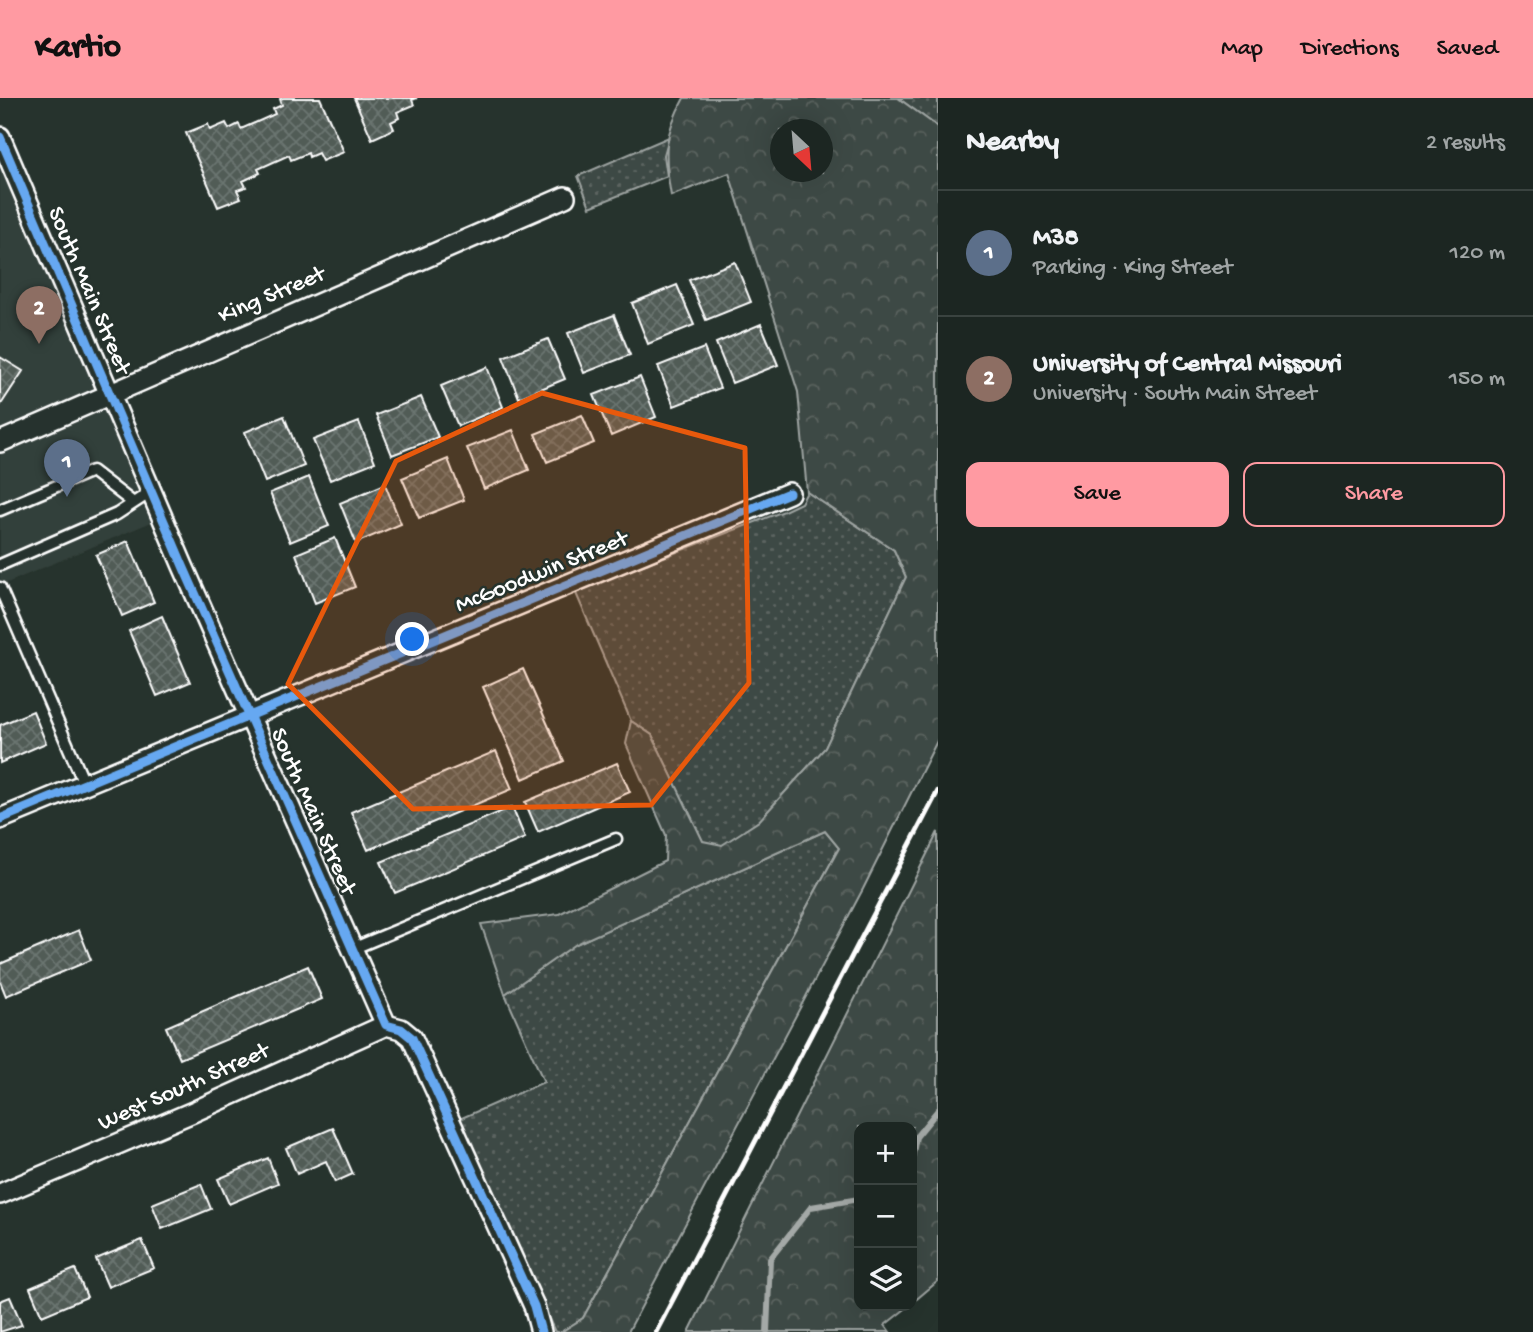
<!DOCTYPE html>
<meta charset="utf-8">
<style>
body{margin:0;font-family:"Gochi Hand",sans-serif;background:#29322f;color:#f1f3f6}
.controls{position:absolute;right:21px;bottom:21px;display:grid;overflow:hidden;border-radius:14px;box-shadow:0 7px 28px #0002}
.controls button{width:63px;height:63px;display:grid;place-items:center;padding:0;border:0;border-bottom:2px solid #3a4340;background:#1c2622;color:#f1f3f6;font:35px sans-serif}
.compass{position:absolute;left:770px;top:21px;width:63px;height:63px;border-radius:50%;background:#1c2622;box-shadow:0 7px 28px #0002;rotate:154deg}
.you{position:absolute;left:413px;top:542px;width:24px;height:24px;margin:-18px;border:5px solid #fff;border-radius:50%;background:#1a73e8;box-shadow:0 0 0 10px #1a73e833}
.badge{display:grid;place-items:center;width:46px;height:46px;border-radius:50%;background:#ff9aa2;color:#fff;font-size:23px;font-weight:700}
.pin{position:absolute;translate:-50% -58px;filter:drop-shadow(0 2px 4px #0008)}
.pin::after{content:'';position:absolute;top:37px;width:24px;height:21px;background:inherit;clip-path:polygon(0 0,100% 0,50% 100%)}
.list{margin:0;padding:0;list-style:none}
h2{display:flex;justify-content:space-between;align-items:center;height:91px;margin:0;padding:0 28px;font-size:30px}
h2 small{font-size:23px;font-weight:400;color:#a0a5a5}
.list li{display:grid;grid-template-columns:46px 1fr auto;gap:21px;align-items:center;box-sizing:border-box;height:126px;padding:0 28px;border-top:2px solid #3a4340}
.list b{display:block;font-size:26px;white-space:nowrap}
.list p{margin:0;font-size:23px;white-space:nowrap;color:#a0a5a5}
.list em{font-size:23px;font-style:normal;color:#a0a5a5}
.actions{display:flex;gap:14px;padding:21px 28px}
.actions a{flex:1;padding:16px 0;border:2px solid #ff9aa2;border-radius:14px;text-align:center;font-size:24px;color:#ff9aa2}
.actions .main{background:#ff9aa2;color:#111}
.icon{flex:none;width:38px;height:38px;fill:none;stroke:currentColor;stroke-width:2;stroke-linecap:round;stroke-linejoin:round}
.map{position:relative;flex:none;width:938px;height:1234px;overflow:hidden}
header{display:flex;align-items:center;gap:42px;box-sizing:border-box;height:98px;padding:0 35px;background:#ff9aa2;color:#111}
header strong{font-size:33px}
nav{display:flex;gap:38px;margin-inline-start:auto;font-size:24px}
main{display:flex}
aside{flex:1;background:#1c2622}
.map>svg:first-child{display:block}
.built{fill:#333f3a}
.grass{fill:url(#grass-dots);stroke:#9ea4a2;stroke-width:2}
.forest{fill:url(#forest-crowns);stroke:#9ea4a2;stroke-width:2;fill-rule:evenodd}
.lines{fill:none;stroke-linecap:round;stroke-linejoin:round}
.stream{stroke:#a4a9a7;stroke-width:6}
.building{fill:url(#building-cross-hatch);stroke:#fff;stroke-width:2}
.lane-casing{stroke:#fff;stroke-width:15}
.street-casing{stroke:#fff;stroke-width:24}
.lane{stroke:#26332d;stroke-width:10}
.street{stroke:#26332d;stroke-width:19}
.rail{stroke:#fff;stroke-width:5}
.cycleway-casing{stroke:#26332d;stroke-width:13}
.cycleway{stroke:#66a8f1;stroke-width:9}
.marked{fill:#e8590c;fill-opacity:0.2;stroke:#e8590c;stroke-width:5;stroke-linejoin:round}
.labels{text-anchor:middle;dominant-baseline:central;stroke-width:5;stroke-linejoin:round;paint-order:stroke}
.street-label{font-size:24px;fill:#fff;stroke:#26332d}
</style>
<header>
<strong>Kartio</strong>
<nav><a>Map</a><a>Directions</a><a>Saved</a></nav>
</header>
<main>
<div class="map">
<svg width="938" height="1234" viewBox="0 0 938 1234">
<defs>
<pattern id="grass-dots" width="8" height="8" patternUnits="userSpaceOnUse" patternTransform="scale(1.75)"><rect width="8" height="8" fill="#3e4944"/><path d="M2 2h.1M6 6h.1" fill="none" stroke="#5b6460" stroke-width="1.8" stroke-linecap="round"/></pattern>
<pattern id="forest-crowns" width="20" height="18" patternUnits="userSpaceOnUse" patternTransform="scale(1.75)"><rect width="20" height="18" fill="#3e4944"/><path d="M2 6a3 3 0 1 1 6 0M12 15a3 3 0 1 1 6 0" fill="none" stroke="#5b6460"/></pattern>
<pattern id="building-cross-hatch" width="8" height="8" patternUnits="userSpaceOnUse" patternTransform="scale(1.75)"><rect width="8" height="8" fill="#515c57"/><path d="M0 0l8 8M0 8l8-8" fill="none" stroke="#6b7470"/></pattern>
</defs>
<rect width="100%" height="100%" fill="#26332d"/>
<filter id="ink" filterUnits="userSpaceOnUse"><feTurbulence type="fractalNoise" baseFrequency=".0143" numOctaves="2"/><feDisplacementMap in="SourceGraphic" scale="14" xChannelSelector="R" yChannelSelector="G"/><feConvolveMatrix kernelMatrix="1 2 1 2 8 2 1 2 1" color-interpolation-filters="sRGB"/></filter>
<g filter="url(#ink)">
<path class="built" d="M0,69L154,423L0,488Z"/>
<path class="grass" d="M898,0H938V29Z
M669,39L664,57L667,78L590,109L578,78Z
M807,394L894,452L906,479L825,650L759,723L722,748L703,744L652,637L631,623L575,493L784,413L801,405Z
M825,733L839,750L583,1220L561,1234H555L457,1022L544,984L505,896L576,846Z"/>
<path class="forest" d="M684,0H898L938,29V641L863,791L628,1234H561L583,1220L839,750L825,733L576,846L505,896L481,826L559,816L665,763L666,737L626,646L631,623L652,637L703,743L722,747L759,723L825,650L906,479L894,452L807,394L798,294L729,75L671,98C664,58 663,37 684,0ZM780,32H822V74H780Z
M938,734V1183L912,1205V1029H859V1208H909L885,1227L890,1234H689Z"/>
<g class="lines">
<path class="stream" d="M912,1061L916,1039L938,1012
M767,1234L770,1161L811,1109L859,1101"/>
</g>
<path class="building" d="M320,0L344,54L322,63L318,55L309,59L308,55L291,62L289,57L258,71L260,75L243,83L246,89L237,92L241,100L218,109L186,35L208,26L210,32L226,25L229,31L239,26L241,31L275,16L273,11L282,7L280,1L283,0Z
M354,0H417L412,2L414,7L397,14L399,20L391,24L394,31L372,41Z
M735,164L751,204L706,222L689,182Z
M677,187L694,227L648,246L632,205Z
M614,217L630,257L584,275L568,235Z
M761,226L778,267L732,285L716,245Z
M548,241L565,281L519,300L503,259Z
M704,250L720,290L674,308L658,268Z
M0,259L23,273L0,308Z
M487,269L503,309L458,328L441,288Z
M640,279L656,319L611,338L594,297Z
M421,299L438,339L392,357L376,317Z
M582,317L594,345L547,364L535,336Z
M284,318L304,368L265,384L245,334Z
M359,324L375,364L330,382L313,342Z
M513,332L529,372L484,391L467,350Z
M448,361L464,402L419,420L402,380Z
M309,379L329,428L290,444L270,395Z
M385,386L401,426L356,445L340,405Z
M335,440L355,489L315,505L296,456Z
M128,443L154,504L122,518L96,457Z
M162,518L190,584L157,598L129,533Z
M523,571L564,663L523,681L483,589Z
M33,613L46,645L0,665V627Z
M496,653L512,691L368,752L351,714Z
M617,665L630,694L538,734L525,704Z
M512,709L525,740L395,795L381,764Z
M79,832L91,862L6,898L0,883V866Z
M308,868L322,901L180,961L166,929Z
M333,1030L353,1076L335,1084L326,1063L297,1076L286,1050Z
M268,1060L278,1085L229,1106L218,1081Z
M201,1086L211,1111L162,1131L152,1106Z
M142,1142L154,1170L108,1189L96,1161Z
M75,1171L87,1199L42,1218L30,1190Z
M10,1199L22,1227L0,1234V1203Z"/>
<g class="lines">
<g class="lane-casing">
<path id="lane" d="M0,412L92,373L132,404
M0,467L117,416L152,393
M0,490L84,685
M352,851L616,741"/>
</g>
<g class="street-casing">
<path id="street" d="M0,39L183,468L386,927L401,931L412,940L534,1208L541,1234
M0,344L565,99
M0,721L789,395
M0,1096L193,1014L386,927"/>
</g>
<use href="#lane" class="lane"/>
<use href="#street" class="street"/>
<path class="rail" d="M656,1234L938,693"/>
<g class="cycleway-casing">
<path id="cycleway" d="M0,39L183,468L386,927L401,931L412,940L534,1208L541,1234
M0,721L789,395"/>
</g>
<use href="#cycleway" class="cycleway"/>
</g>
</g>
<path class="marked" d="M542,295L745,350L749,585L651,707L413,711L288,586L396,363Z"/>
<g class="labels">
<g class="street-label">
<text transform="translate(88 193) rotate(67)">South Main Street</text>
<text transform="translate(272 198) rotate(-23)">King Street</text>
<text transform="translate(542 475) rotate(-22)">McGoodwin Street</text>
<text transform="translate(312 714) rotate(66)">South Main Street</text>
<text transform="translate(184 990) rotate(-24)">West South Street</text>
</g>
</g>
</svg>
<div class="controls">
<button>+</button>
<button>−</button>
<button><svg class="icon" aria-label="layers" viewBox="0 0 24 24"><path d="M12 4l9 5-9 5-9-5zM3 14l9 5 9-5"/></svg></button>
</div>
<svg class="compass" viewBox="-18 -18 36 36"><path d="M0-13l5 13h-10z" fill="#e53935"/><path d="M0 13l5-13h-10z" fill="#a0a5a5"/></svg>
<div class="you"></div>
<div class="pin badge" style="left:67px;top:399px;background:#5c6f8a">1</div>
<div class="pin badge" style="left:39px;top:246px;background:#8d6e63">2</div>
</div>
<aside>
<h2>Nearby<small>2 results</small></h2>
<ul class="list">
<li><span class="badge" style="background:#5c6f8a">1</span><div><b>M38</b><p>Parking · King Street</p></div><em>120 m</em></li>
<li><span class="badge" style="background:#8d6e63">2</span><div><b>University of Central Missouri</b><p>University · South Main Street</p></div><em>150 m</em></li>
</ul>
<div class="actions"><a class="main">Save</a><a>Share</a></div>
</aside>
</main>
